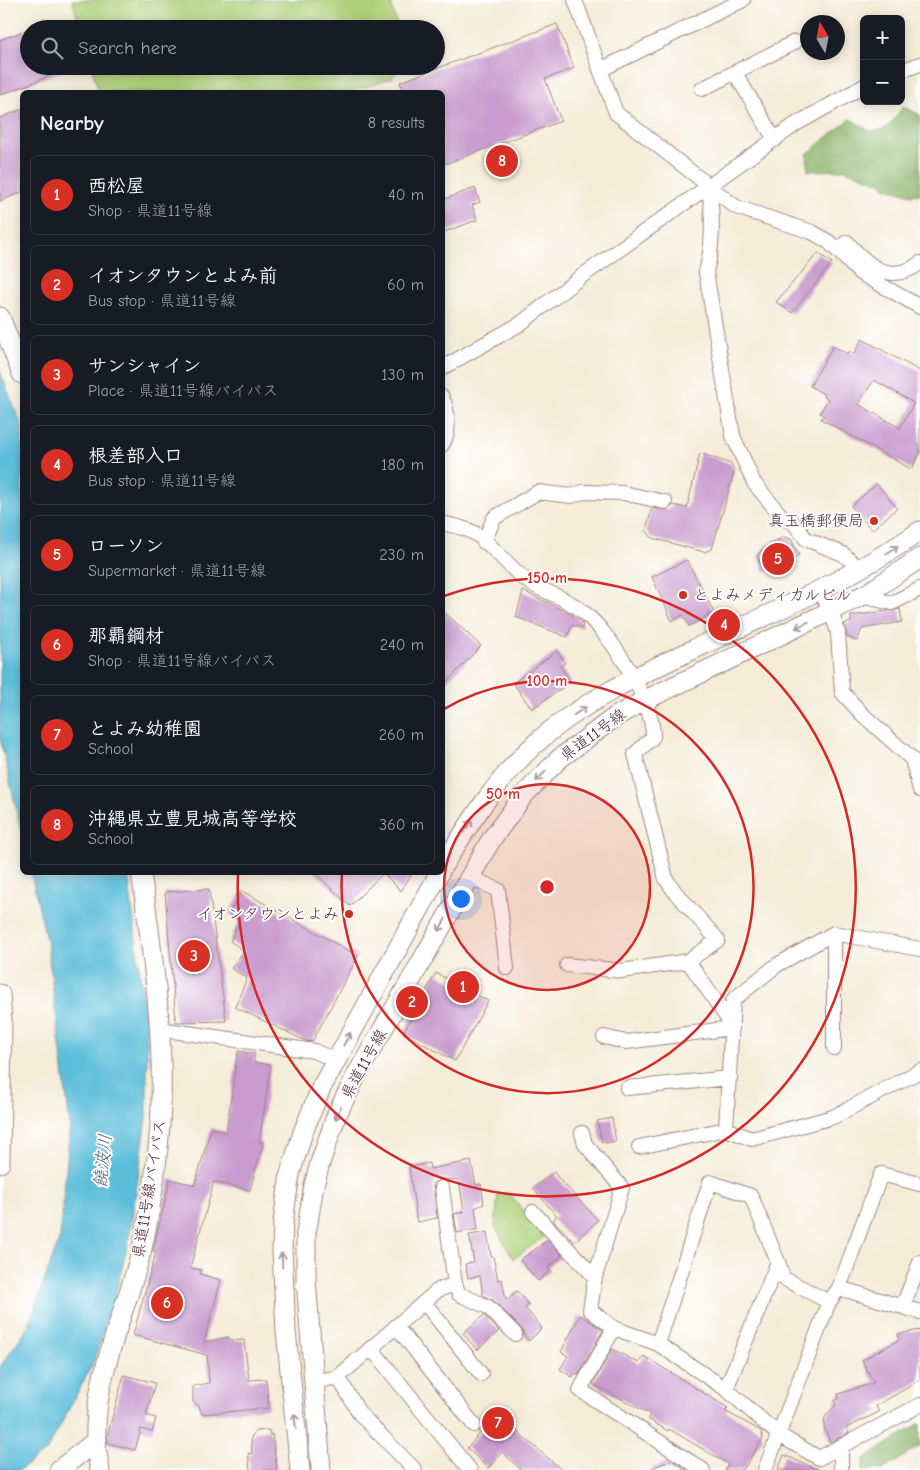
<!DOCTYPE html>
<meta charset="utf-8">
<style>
body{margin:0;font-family:"Comic Neue","Klee One",sans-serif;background:#20242c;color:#f1f3f6}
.controls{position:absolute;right:15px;top:15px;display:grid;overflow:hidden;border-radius:8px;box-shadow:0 2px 12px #0003}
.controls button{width:45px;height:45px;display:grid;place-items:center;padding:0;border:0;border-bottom:1px solid #363941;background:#171b24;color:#f1f3f6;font:25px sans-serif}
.compass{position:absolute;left:800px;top:15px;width:45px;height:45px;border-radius:50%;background:#171b24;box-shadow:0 2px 12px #0003;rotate:350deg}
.you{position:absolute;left:460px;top:898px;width:18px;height:18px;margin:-12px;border:4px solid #fff;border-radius:50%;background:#1a73e8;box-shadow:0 0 0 8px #1a73e833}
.badge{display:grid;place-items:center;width:32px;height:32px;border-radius:50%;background:#d93025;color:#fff;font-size:16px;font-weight:700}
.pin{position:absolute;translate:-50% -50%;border:2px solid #fff;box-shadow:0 1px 5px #0006}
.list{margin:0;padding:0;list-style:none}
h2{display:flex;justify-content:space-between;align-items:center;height:65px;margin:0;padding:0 20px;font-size:21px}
h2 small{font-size:16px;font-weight:400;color:#9ea1a6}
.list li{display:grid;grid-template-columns:32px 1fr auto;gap:15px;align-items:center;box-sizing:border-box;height:80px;margin:0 10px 10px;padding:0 10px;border:1px solid #363941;border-radius:8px}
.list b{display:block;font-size:19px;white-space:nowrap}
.list p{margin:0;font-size:16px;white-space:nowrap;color:#9ea1a6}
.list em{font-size:16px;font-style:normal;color:#9ea1a6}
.icon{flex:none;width:28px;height:28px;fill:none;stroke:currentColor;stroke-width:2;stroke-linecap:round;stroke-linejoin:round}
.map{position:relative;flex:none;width:920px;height:1470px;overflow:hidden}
.search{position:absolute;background:#171b24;box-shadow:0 2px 12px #0003;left:20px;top:20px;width:425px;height:55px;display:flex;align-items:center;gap:12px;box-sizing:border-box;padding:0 18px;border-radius:28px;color:#9ea1a6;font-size:19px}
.panel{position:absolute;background:#171b24;box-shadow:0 2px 12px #0003;left:20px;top:90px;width:425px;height:785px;border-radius:8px}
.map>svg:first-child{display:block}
.green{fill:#aed079;stroke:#7c7852}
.forest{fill:#8ab269;stroke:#6a684a}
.water{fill:#5bbeda;stroke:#526e82}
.building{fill:#c99bce;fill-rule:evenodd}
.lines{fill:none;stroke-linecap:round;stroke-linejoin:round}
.street-casing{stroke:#9f8681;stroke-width:16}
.secondary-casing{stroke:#9f8681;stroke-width:21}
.street{stroke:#fff;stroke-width:14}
.secondary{stroke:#fff;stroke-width:19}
.oneway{stroke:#ae9aa0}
.ring{fill:none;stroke:#d62828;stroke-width:2.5}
.poi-dot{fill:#c8321e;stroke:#fff;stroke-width:2}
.labels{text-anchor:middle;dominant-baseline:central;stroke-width:4;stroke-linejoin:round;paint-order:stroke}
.poi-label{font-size:16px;fill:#4a1f2b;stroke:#fff;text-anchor:end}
.street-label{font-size:16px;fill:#4a1f2b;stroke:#fff}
.water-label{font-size:18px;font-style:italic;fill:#515f71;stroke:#fff}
.centre{fill:#d62828;stroke:#fff;stroke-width:2.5}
.ring-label{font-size:15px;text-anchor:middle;font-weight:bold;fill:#d62828;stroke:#fff;stroke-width:4;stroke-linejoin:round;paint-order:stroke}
</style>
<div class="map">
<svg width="920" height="1470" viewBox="0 0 920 1470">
<rect width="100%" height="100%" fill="#fff"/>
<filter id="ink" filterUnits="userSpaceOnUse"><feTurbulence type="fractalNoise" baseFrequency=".02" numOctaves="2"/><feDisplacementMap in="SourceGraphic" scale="10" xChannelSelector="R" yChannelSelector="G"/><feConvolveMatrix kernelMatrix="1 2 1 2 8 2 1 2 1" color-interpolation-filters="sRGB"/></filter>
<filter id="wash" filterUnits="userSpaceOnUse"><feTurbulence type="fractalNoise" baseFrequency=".0096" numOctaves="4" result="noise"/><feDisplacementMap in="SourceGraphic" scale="20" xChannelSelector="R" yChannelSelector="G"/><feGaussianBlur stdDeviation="1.12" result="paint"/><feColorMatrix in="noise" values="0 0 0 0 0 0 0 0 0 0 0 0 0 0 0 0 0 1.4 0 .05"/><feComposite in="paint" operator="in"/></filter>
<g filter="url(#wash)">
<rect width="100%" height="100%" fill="#f4ecd7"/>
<path class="green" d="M72,0H390L398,29H81Z
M91,66H399L392,78L349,92H99Z
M509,1193L544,1237L513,1259L495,1226L498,1194Z"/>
<path class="forest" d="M903,106L920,115V194L911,195L884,187V184L845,170L808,171L807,154L850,119C857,122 862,127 869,130C885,136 896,117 903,106Z
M920,1423V1446L883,1470H862L864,1459Z"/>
<path class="water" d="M0,371L22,427V834L0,738Z
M31,873H128L147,1032V1118L129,1239L113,1304L93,1363L47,1451L19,1470H0V1367L28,1327L60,1237L70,1125L47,943Z"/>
<g id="blocks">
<path class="building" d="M557,24L574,68L545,79L561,121L442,165V92H404L400,82Z
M29,29V66L74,67L0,95V40Z
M22,109V192L0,201V118Z
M475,188L480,202L472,205L477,220L442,233V200Z
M818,253L832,263L792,313L776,302Z
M862,339L920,371V454L911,469L821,419L824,415L820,413L828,399L824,397L825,395L810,386L833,346L847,354L849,351L854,354ZM874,380L914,403L900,428L858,404Z
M700,453L731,464L734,472L712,549L704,552L652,538L646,530L652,508L667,510L673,505L687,508Z
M877,484L897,508L872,530L851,506Z
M784,537L791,539L799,555L765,573L757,556L764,548Z
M687,560L714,613L689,626L683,615L672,621L652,577Z
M523,591L571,614L583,624L582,628L572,625L567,637L516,617Z
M900,609L902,622L862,629L857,641L847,637L844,624L851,622V616Z
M442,610L481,646L442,687Z
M557,651L565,663L560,666L571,682L532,709L513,683Z
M314,872H413L401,891L383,873L350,906Z
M209,889L226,1021L176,1022L165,892Z
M242,891L358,956L312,1042L306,1041L235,1007L247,978L231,968L244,951L230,941L239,921L229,913Z
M436,973L488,1001L455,1061L403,1033Z
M238,1051L255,1054L253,1062L271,1065L259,1142L263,1143L250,1190L214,1182L190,1268L201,1270L200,1274L221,1280L204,1342L229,1337L231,1341L244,1340L249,1380L266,1379L269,1408L202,1414L199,1406L193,1402V1386L209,1383L207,1355L133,1335L156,1252L153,1251L170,1179L195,1185L211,1128L226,1132Z
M612,1118L616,1141L605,1143V1141L602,1142L597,1121Z
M471,1161L476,1185L481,1184L484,1204L475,1208L478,1229L457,1233L454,1214L464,1212L459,1180L441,1179L433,1183L437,1218L417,1222L409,1167L429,1163L430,1169Z
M554,1172L565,1187L566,1186L598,1220L574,1242L553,1220L557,1216L533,1188Z
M487,1232L491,1256H493L498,1280L502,1279L506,1300L517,1291L529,1305L525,1308L542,1328L529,1341L524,1335L521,1328L494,1301L483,1295L480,1276L468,1278L465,1264L474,1262L469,1235Z
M548,1240L561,1254V1257L548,1267L551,1270L538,1281L520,1260Z
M484,1315L499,1331L477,1350L463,1333Z
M580,1315L603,1330L578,1375L575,1373L572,1377L560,1369L568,1356L561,1352Z
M920,1330V1380L876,1406L879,1412L846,1428L849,1433L830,1442L824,1426L825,1417L836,1405L834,1401L839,1399L838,1394L874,1383L862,1360L899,1340L898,1334Z
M612,1349L639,1363L644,1356L728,1408L725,1411L761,1431L763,1438L743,1470H725L728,1464L669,1429L668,1431L648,1419L650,1414L593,1384Z
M124,1375L155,1383L146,1415L156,1418L152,1432L141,1429L135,1450L108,1443L107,1436Z
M497,1414L562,1470H521L502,1452L488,1468L467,1448Z
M269,1430L270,1435L272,1434L277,1470H250L248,1453L252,1454L251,1437L256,1431Z
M784,1455L819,1470H778Z
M671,1460L687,1470H648Z"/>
</g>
</g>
<g filter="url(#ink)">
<use href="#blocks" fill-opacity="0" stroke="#9f8681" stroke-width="1"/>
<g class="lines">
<g class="street-casing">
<path id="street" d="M575,0L616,113L736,207L812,232L829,242L860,273L920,307
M600,70L743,0
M901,71L920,64
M735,73L775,140
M702,89L795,42
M709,187C713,216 714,244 706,272L733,436L754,483L784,519L793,522L806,539L843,554L861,570
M837,250L847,242C867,265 890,286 920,263
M442,368L520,324L582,276L796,124L864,86
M442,397C448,411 451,431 442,445
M442,523C451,525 460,527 468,530C487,537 510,570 529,582C545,593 567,598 582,611C610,632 654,702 653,737L635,754L666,879L675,892L718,940L688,961L622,971L567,965
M484,542L494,518L538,492L571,496L583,492L623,493L665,502
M820,591L831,611L838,633L842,692L862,714L912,759L920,790
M861,596L892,603L920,589
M469,877L498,890L507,968
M688,961L732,1025
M159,1029L314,1051L335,1060
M604,1037L626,1042L732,1028
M834,1048V933
M627,1088L730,1078
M726,1129L733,1000L777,965L834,933L920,949
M582,1133L585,1144L622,1188L595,1277L590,1310L614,1328
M639,1147L726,1129L752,1139L833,1117L920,1071
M442,1188L455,1284L459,1294L488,1307L515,1334
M533,1212L595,1277
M839,1288L881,1174L920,1184
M424,1302L481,1374
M903,1306L920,1262
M396,1326L474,1425
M658,1344L710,1182L751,1196L778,1262L783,1278L829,1302
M371,1348L470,1470
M338,1377L360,1414L415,1470
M314,1382L338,1377L438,1290L455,1284
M726,1389L778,1262
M703,1470L580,1390L614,1328L658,1344L726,1389L779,1435L819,1458L920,1405
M765,1470L829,1302L839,1288L920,1312
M841,1470V1446"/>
</g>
<g class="secondary-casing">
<path id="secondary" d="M0,317L22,374
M442,867C470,823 496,780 535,744C579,704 636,676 690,651C768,614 849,581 920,531
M0,994L2,1020L0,1163
M59,1470L97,1440
M100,1470C83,1399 122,1324 140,1256C149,1222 154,1184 158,1148C168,1056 154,964 141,872
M300,1470L286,1331L282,1250L283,1222L290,1174L303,1132L321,1088L440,872
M321,1470L306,1280V1234L314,1185L321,1160L337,1114L356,1076L491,840L523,796L559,759L615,717L645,700L868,593L920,558"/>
</g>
<use href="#street" class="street"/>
<use href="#secondary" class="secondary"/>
</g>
<defs><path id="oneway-shaft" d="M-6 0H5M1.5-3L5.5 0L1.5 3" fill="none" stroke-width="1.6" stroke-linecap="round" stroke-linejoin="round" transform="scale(1.25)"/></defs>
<g class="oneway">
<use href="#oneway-shaft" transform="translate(892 550) rotate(-34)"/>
<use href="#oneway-shaft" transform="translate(802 625) rotate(154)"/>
<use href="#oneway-shaft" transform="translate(580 711) rotate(-34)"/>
<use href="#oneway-shaft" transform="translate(541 776) rotate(135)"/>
<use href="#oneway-shaft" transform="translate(468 826) rotate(-58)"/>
<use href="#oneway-shaft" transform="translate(442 925) rotate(120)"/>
<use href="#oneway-shaft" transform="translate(347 1039) rotate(-61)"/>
<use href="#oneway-shaft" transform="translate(338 1113) rotate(114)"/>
<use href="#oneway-shaft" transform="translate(282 1260) rotate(-92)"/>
<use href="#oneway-shaft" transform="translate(295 1421) rotate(-96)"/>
</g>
</g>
<circle cx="547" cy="887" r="103" fill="#d62828" fill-opacity=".12"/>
<g class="ring">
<circle cx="547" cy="887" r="103"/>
<path d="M444 709A206 206 0 1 1 342 873"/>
<path d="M444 596A309 309 0 1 1 238 874"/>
</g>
<g class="poi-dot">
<circle cx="874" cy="521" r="5"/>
<circle cx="683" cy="595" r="5"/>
<circle cx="349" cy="914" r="5"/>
</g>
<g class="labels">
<g class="poi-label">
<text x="864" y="521">真玉橋郵便局</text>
<text x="693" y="595" text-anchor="start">とよみメディカルビル</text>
<text x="339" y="914">イオンタウンとよみ</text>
</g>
<g class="street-label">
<text transform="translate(593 735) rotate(-36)">県道11号線</text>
<text transform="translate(364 1064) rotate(-61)">県道11号線</text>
<text transform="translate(149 1189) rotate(-81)">県道11号線バイパス</text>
</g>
<g class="water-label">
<text transform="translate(103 1161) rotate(-84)">饒波川</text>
</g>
</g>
<circle cx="547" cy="887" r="8" class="centre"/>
<g class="ring-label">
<text x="547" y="583">150 m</text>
<text x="547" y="686">100 m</text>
<text x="503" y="799">50 m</text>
</g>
</svg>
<div class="controls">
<button>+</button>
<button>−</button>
</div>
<svg class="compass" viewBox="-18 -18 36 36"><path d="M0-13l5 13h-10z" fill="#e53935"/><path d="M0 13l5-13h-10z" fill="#9ea1a6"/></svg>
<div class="you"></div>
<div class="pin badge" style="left:463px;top:987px">1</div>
<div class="pin badge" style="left:412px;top:1002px">2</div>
<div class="pin badge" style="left:194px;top:956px">3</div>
<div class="pin badge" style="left:724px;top:625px">4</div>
<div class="pin badge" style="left:778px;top:559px">5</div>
<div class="pin badge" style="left:167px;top:1303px">6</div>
<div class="pin badge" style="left:498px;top:1423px">7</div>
<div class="pin badge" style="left:502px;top:161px">8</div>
<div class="search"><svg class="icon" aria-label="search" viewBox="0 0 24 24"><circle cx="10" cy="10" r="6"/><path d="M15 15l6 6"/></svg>Search here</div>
<section class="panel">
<h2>Nearby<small>8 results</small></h2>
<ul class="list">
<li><span class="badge">1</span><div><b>西松屋</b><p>Shop · 県道11号線</p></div><em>40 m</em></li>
<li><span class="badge">2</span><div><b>イオンタウンとよみ前</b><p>Bus stop · 県道11号線</p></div><em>60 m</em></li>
<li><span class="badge">3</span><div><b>サンシャイン</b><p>Place · 県道11号線バイパス</p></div><em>130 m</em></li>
<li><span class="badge">4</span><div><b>根差部入口</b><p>Bus stop · 県道11号線</p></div><em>180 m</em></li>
<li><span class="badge">5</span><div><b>ローソン</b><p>Supermarket · 県道11号線</p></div><em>230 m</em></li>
<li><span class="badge">6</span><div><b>那覇鋼材</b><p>Shop · 県道11号線バイパス</p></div><em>240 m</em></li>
<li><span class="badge">7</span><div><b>とよみ幼稚園</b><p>School</p></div><em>260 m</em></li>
<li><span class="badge">8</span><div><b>沖縄県立豊見城高等学校</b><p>School</p></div><em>360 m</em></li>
</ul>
</section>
</div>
